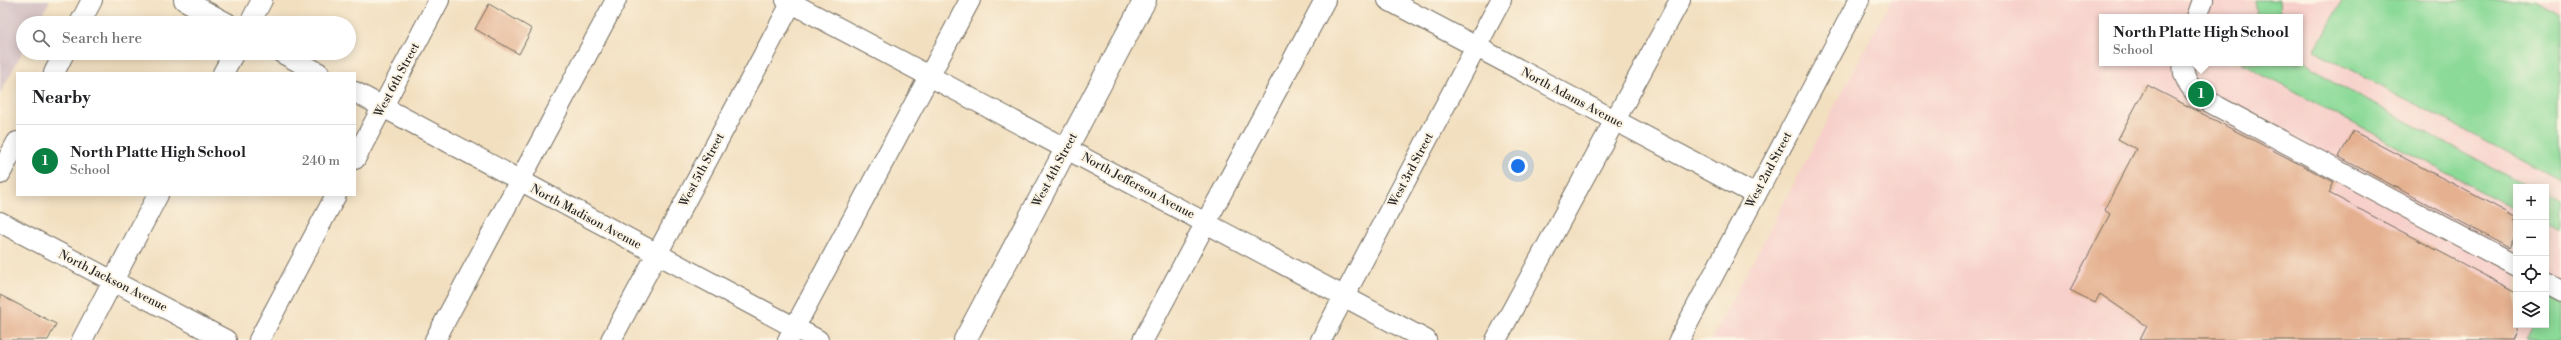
<!DOCTYPE html>
<meta charset="utf-8">
<style>
body{margin:0;font-family:"Libre Bodoni",serif;background:#f2f2f2;color:#202124}
.controls{position:absolute;right:12px;bottom:12px;display:grid;overflow:hidden;border-radius:0px;box-shadow:0 2px 10px #0003}
.controls button{width:36px;height:36px;display:grid;place-items:center;padding:0;border:0;border-bottom:1px solid #e0e0e0;background:#fff;color:#202124;font:20px sans-serif}
.you{position:absolute;left:1518px;top:166px;width:14px;height:14px;margin:-10px;border:3px solid #fff;border-radius:50%;background:#1a73e8;box-shadow:0 0 0 6px #1a73e833}
.badge{display:grid;place-items:center;width:26px;height:26px;border-radius:50%;background:#0b8043;color:#fff;font-size:13px;font-weight:700}
.pin{position:absolute;translate:-50% -50%;border:2px solid #fff;box-shadow:0 1px 4px #0006}
.popup{position:absolute;left:2099px;top:14px;width:204px;height:52px;box-sizing:border-box;display:grid;place-content:center;border-radius:0px;background:#fff;filter:drop-shadow(0 1px 3px #0005);font-size:13px;white-space:nowrap;color:#757577}
.popup b{font-size:15px;color:#202124}
.popup::after{content:'';position:absolute;left:50%;top:100%;margin-left:-8px;border:8px solid transparent;border-top-color:#fff}
.list{margin:0;padding:0;list-style:none}
h2{display:flex;justify-content:space-between;align-items:center;height:52px;margin:0;padding:0 16px;font-size:17px}
h2 small{font-size:13px;font-weight:400;color:#757577}
.list li{display:grid;grid-template-columns:26px 1fr auto;gap:12px;align-items:center;box-sizing:border-box;height:72px;padding:0 16px;border-top:1px solid #e0e0e0}
.list b{display:block;font-size:15px;white-space:nowrap}
.list p{margin:0;font-size:13px;white-space:nowrap;color:#757577}
.list em{font-size:13px;font-style:normal;color:#757577}
.icon{flex:none;width:22px;height:22px;fill:none;stroke:currentColor;stroke-width:2;stroke-linecap:round;stroke-linejoin:round}
.map{position:relative;flex:none;width:2561px;height:340px;overflow:hidden}
.search{position:absolute;background:#fff;box-shadow:0 2px 10px #0003;left:16px;top:16px;width:340px;height:44px;display:flex;align-items:center;gap:10px;box-sizing:border-box;padding:0 14px;border-radius:22px;color:#757577;font-size:15px}
.panel{position:absolute;background:#fff;box-shadow:0 2px 10px #0003;left:16px;top:72px;width:340px;height:124px;border-radius:0px}
.map>svg:first-child{display:block}
.built{fill:#f7d0cb;fill-rule:evenodd}
.industrial{fill:#d2bec2}
.green{fill:#8cda98;stroke:#5c8262}
.building{fill:#e4b08f}
.lines{fill:none;stroke-linecap:round;stroke-linejoin:round}
.minor-casing{stroke:#716a5f;stroke-width:22}
.major-casing{stroke:#716a5f;stroke-width:24}
.minor{stroke:#fff;stroke-width:20}
.major{stroke:#fff;stroke-width:22}
.labels{text-anchor:middle;dominant-baseline:central;stroke-width:4;stroke-linejoin:round;paint-order:stroke}
.street-label{font-size:12px;fill:#2b2b2b;stroke:#fcf5e5}
</style>
<div class="map">
<svg width="2561" height="340" viewBox="0 0 2561 340">
<rect width="100%" height="100%" fill="#fcf5e5"/>
<filter id="ink" filterUnits="userSpaceOnUse"><feTurbulence type="fractalNoise" baseFrequency=".025" numOctaves="2"/><feDisplacementMap in="SourceGraphic" scale="8" xChannelSelector="R" yChannelSelector="G"/><feConvolveMatrix kernelMatrix="1 2 1 2 8 2 1 2 1" color-interpolation-filters="sRGB"/></filter>
<filter id="wash" filterUnits="userSpaceOnUse"><feTurbulence type="fractalNoise" baseFrequency=".012" numOctaves="4" result="noise"/><feDisplacementMap in="SourceGraphic" scale="16" xChannelSelector="R" yChannelSelector="G"/><feGaussianBlur stdDeviation="0.9" result="paint"/><feColorMatrix in="noise" values="0 0 0 0 0 0 0 0 0 0 0 0 0 0 0 0 0 1.4 0 .05"/><feComposite in="paint" operator="in"/></filter>
<g filter="url(#wash)">
<rect width="100%" height="100%" fill="#f2dfbf"/>
<path class="built" d="M1891,0H2561V340H1711ZM2102,17H2300V63H2102ZM2516,187H2546V325H2516Z"/>
<path class="industrial" d="M0,0H50L38,23H23V51L0,94Z"/>
<path class="green" d="M2254,0H2280L2281,17H2256Z
M2342,0H2534L2561,14V181L2315,51Z
M2300,57L2325,78L2529,187H2516V210L2240,63H2300Z
M2546,196L2561,204V234L2546,226Z
M2551,293L2561,298V340H2526L2534,325H2546V303Z"/>
<g id="blocks">
<path class="building" d="M489,4L532,29L519,54L475,29Z
M2147,85L2334,182L2329,193L2516,292V332L2512,340H2140L2147,326L2100,294L2095,303L2070,290L2110,214L2104,210L2136,149L2118,139Z
M2353,131L2516,217V236L2510,248L2339,157Z
M0,295L56,324L48,340H0Z"/>
</g>
</g>
<g filter="url(#ink)">
<use href="#blocks" fill-opacity="0" stroke="#716a5f" stroke-width="1"/>
<g class="lines">
<g class="minor-casing">
<path id="minor" d="M184,0L227,23
M786,0L1426,340
M1388,0L1756,195
M2197,17L2203,0
M80,23L92,0
M250,23L262,0
M282,53L319,73
M2184,63C2181,76 2190,86 2198,96L2516,266
M54,73L64,53
M223,73L234,53
M355,92L818,340
M355,159L439,0
M0,174L17,142
M0,222L226,340
M2546,283L2561,291
M82,340L158,195
M259,340L336,195
M435,340L616,0
M611,340L793,0
M788,340L970,0
M1143,340L1325,0
M1321,340L1501,0
M1496,340L1680,0
M1679,340L1859,0"/>
</g>
<g class="major-casing">
<path id="major" d="M965,340L1145,0"/>
</g>
<use href="#minor" class="minor"/>
<use href="#major" class="major"/>
</g>
</g>
<g class="labels">
<g class="street-label">
<text transform="translate(397 80) rotate(-62)">West 6th Street</text>
<text transform="translate(1572 98) rotate(28)">North Adams Avenue</text>
<text transform="translate(702 170) rotate(-62)">West 5th Street</text>
<text transform="translate(1055 170) rotate(-62)">West 4th Street</text>
<text transform="translate(1411 170) rotate(-62)">West 3rd Street</text>
<text transform="translate(1769 170) rotate(-62)">West 2nd Street</text>
<text transform="translate(1138 186) rotate(28)">North Jefferson Avenue</text>
<text transform="translate(586 217) rotate(28)">North Madison Avenue</text>
<text transform="translate(113 281) rotate(27)">North Jackson Avenue</text>
</g>
</g>
</svg>
<div class="controls">
<button>+</button>
<button>−</button>
<button><svg class="icon" aria-label="locate" viewBox="0 0 24 24"><circle cx="12" cy="12" r="6"/><path d="M12 2v4M12 18v4M2 12h4M18 12h4"/></svg></button>
<button><svg class="icon" aria-label="layers" viewBox="0 0 24 24"><path d="M12 4l9 5-9 5-9-5zM3 14l9 5 9-5"/></svg></button>
</div>
<div class="you"></div>
<div class="pin badge" style="left:2201px;top:94px">1</div>
<div class="popup"><b>North Platte High School</b>School</div>
<div class="search"><svg class="icon" aria-label="search" viewBox="0 0 24 24"><circle cx="10" cy="10" r="6"/><path d="M15 15l6 6"/></svg>Search here</div>
<section class="panel">
<h2>Nearby<small></small></h2>
<ul class="list">
<li><span class="badge">1</span><div><b>North Platte High School</b><p>School</p></div><em>240 m</em></li>
</ul>
</section>
</div>
